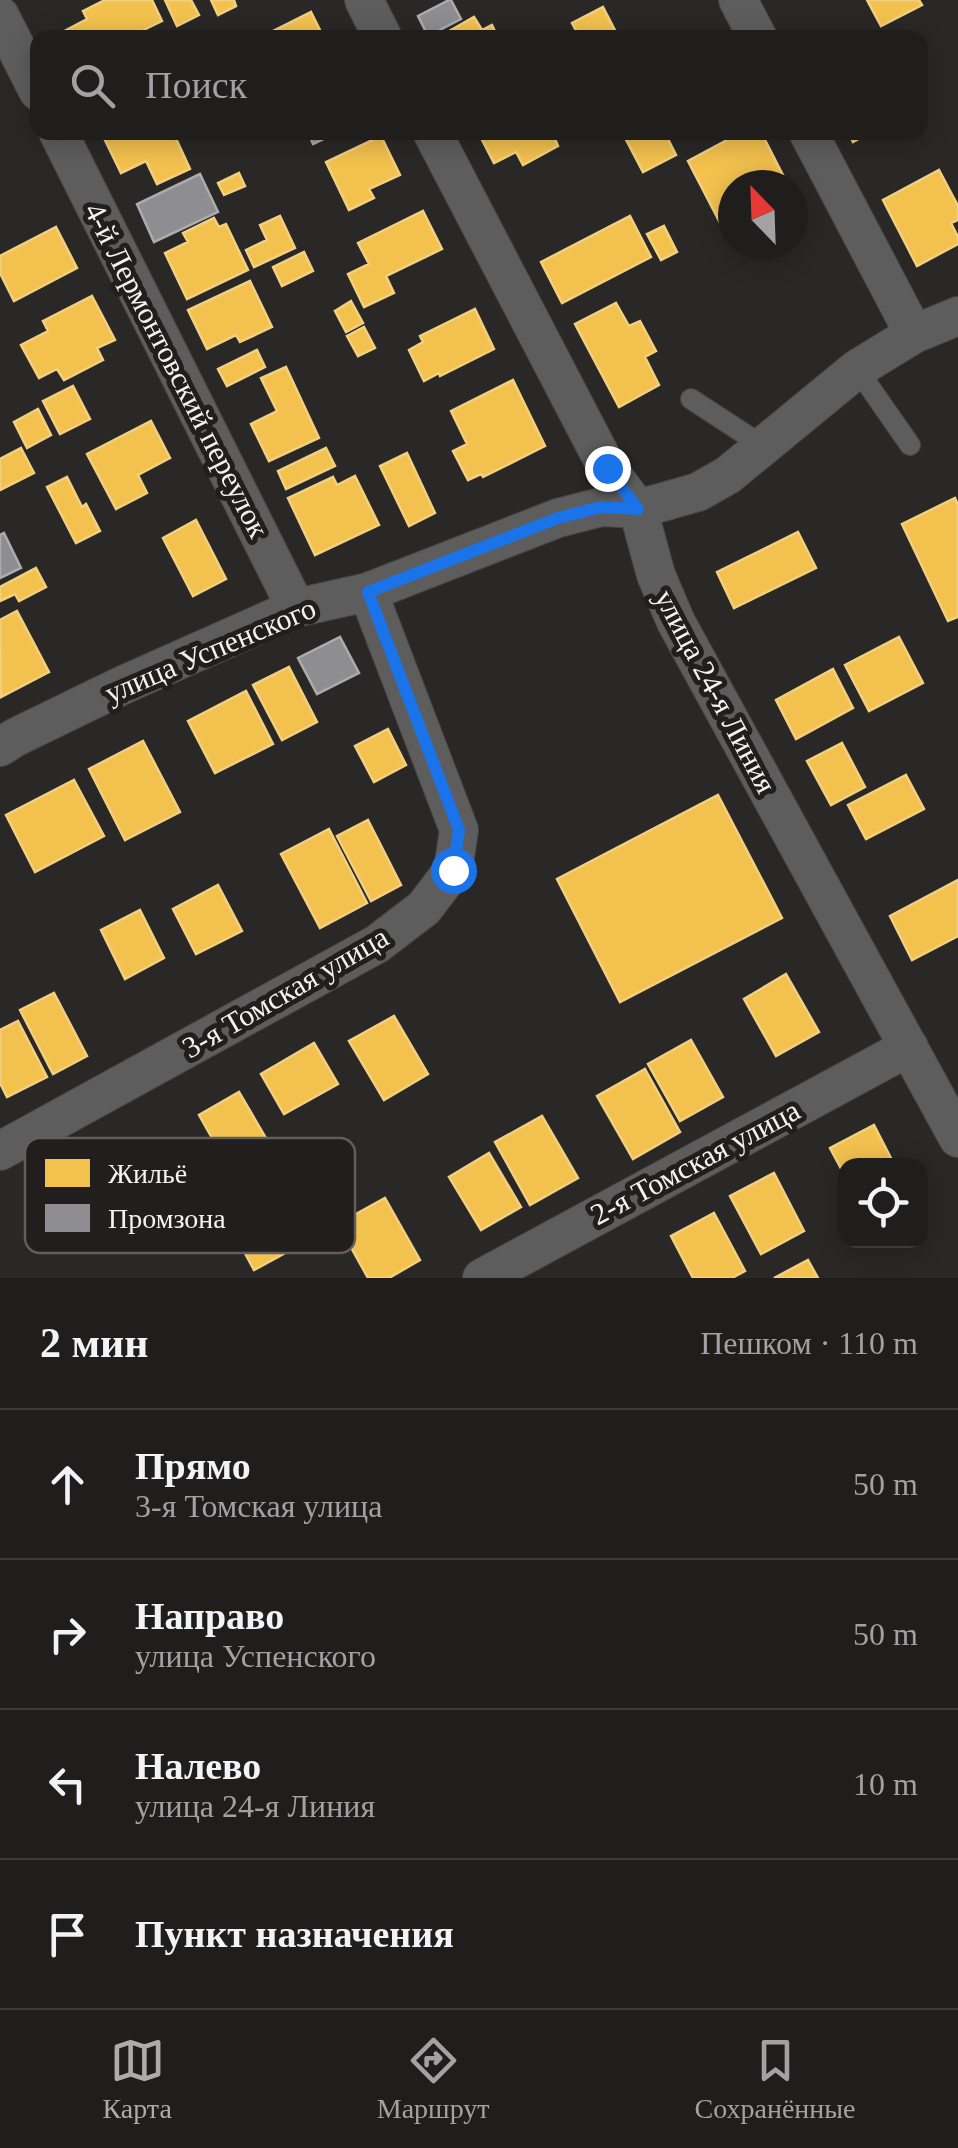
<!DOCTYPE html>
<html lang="ru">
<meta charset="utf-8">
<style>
body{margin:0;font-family:"Times New Roman",serif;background:#2d2b2a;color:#f1f3f6}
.controls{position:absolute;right:30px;bottom:30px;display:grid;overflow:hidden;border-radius:20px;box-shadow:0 5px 25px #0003}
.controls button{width:90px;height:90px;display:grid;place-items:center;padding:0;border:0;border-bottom:2px solid #3d3c3b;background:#201e1d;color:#f1f3f6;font:50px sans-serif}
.compass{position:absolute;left:718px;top:170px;width:90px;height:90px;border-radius:50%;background:#201e1d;box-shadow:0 5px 25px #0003;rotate:337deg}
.stop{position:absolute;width:30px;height:30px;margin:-22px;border:8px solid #1a73e8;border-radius:50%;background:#fff}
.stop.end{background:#1a73e8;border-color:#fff;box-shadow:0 2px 10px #0008}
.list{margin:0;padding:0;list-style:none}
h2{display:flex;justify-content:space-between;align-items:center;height:130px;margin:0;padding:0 40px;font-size:42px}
h2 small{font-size:32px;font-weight:400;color:#a2a2a4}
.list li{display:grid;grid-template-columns:65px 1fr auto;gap:30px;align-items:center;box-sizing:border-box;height:150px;padding:0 40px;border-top:2px solid #3d3c3b}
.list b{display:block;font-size:38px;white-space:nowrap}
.list p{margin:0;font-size:32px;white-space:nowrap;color:#a2a2a4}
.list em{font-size:32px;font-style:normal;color:#a2a2a4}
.icon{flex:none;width:55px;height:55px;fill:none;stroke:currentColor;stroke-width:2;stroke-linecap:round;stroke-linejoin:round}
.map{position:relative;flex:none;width:958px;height:1278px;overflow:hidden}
.search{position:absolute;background:#201e1d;box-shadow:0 5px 25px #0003;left:30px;right:30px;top:30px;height:110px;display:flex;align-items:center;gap:25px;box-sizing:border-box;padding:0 35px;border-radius:20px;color:#a2a2a4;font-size:38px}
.sheet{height:730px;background:#201e1d}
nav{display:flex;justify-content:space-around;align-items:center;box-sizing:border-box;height:140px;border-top:2px solid #3d3c3b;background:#201e1d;font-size:28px;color:#a2a2a4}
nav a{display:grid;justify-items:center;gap:5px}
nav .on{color:#aeacab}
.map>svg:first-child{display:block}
.homes{fill:#f2c14e;stroke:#f3d07f;stroke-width:2.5}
.industry{fill:#8d8d92;stroke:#acacaf;stroke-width:2.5}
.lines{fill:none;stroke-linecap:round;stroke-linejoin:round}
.lane-casing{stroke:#464444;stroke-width:22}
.street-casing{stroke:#464444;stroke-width:40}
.lane{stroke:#5d5d5d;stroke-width:20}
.street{stroke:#5d5d5d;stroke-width:38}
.route{stroke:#1a73e8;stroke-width:12}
.labels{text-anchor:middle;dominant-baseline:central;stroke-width:10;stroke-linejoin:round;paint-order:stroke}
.street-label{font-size:30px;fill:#f5f3f2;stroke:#211e1d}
.key{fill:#211e1d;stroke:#615e5d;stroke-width:2.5}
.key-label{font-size:28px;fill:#f5f3f2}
</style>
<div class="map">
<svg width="958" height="1278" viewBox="0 0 958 1278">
<rect width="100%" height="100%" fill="#2a2827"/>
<path class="homes" d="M105,0H152L162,21L127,38H51L87,19L83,11Z
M165,0H191L199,15L177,26Z
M211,0H234L236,6L218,15Z
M867,0H919L922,5L881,26Z
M603,7L619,38H580L572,23Z
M311,12L324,38H259Z
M474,17L482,30L492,25L498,38H437Z
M105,132H173L190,169L157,184L146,161L121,173L102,134Z
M478,132H552L558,146L523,165L516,152L494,163Z
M622,132H672L667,137L676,155L643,172Z
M742,132H761L788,185H733V238L729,240L688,161Z
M848,132H871L853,142Z
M381,136L400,175L369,189L374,198L349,210L326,162Z
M939,170L958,206V220L951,223L958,237V244L917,266L883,200Z
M239,173L245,186L224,195L218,183Z
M423,211L442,249L386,276L394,293L364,307L348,274L369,264L358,243Z
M280,216L295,248L254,267L246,250L267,240L260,225Z
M630,216L651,257L562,303L541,262Z
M214,218L219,227L226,224L248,270L187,299L165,253L188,242L183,233Z
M664,226L677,252L661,260L647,234Z
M56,227L77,268L14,301L0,273V256Z
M304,252L313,271L282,286L273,267Z
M250,281L272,327L240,342L236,335L207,349L188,310Z
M92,296L115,340L97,348L103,360L64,380L57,369L39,378L21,345L48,331L43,321Z
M351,301L363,323L346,332L335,311Z
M616,303L629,326L640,321L656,351L645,357L659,385L619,407L575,324Z
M475,309L494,349L440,376L439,373L424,381L409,350L423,342L420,336Z
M364,327L375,348L358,356L347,336Z
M257,350L265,367L227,386L218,369Z
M286,367L319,438L269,461L251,424L277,411L261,378Z
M513,380L545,446L483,477L481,474L468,480L453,451L467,444L451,411Z
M73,386L90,419L60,434L43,401Z
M38,409L51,435L27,448L14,422Z
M151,421L170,458L138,475L147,493L116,509L87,454Z
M21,448L34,473L0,490V459Z
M326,448L335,466L286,489L278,471Z
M407,453L435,513L409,526L380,466Z
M355,476L379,525L315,555L288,498L333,477L337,485Z
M67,477L82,507L86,504L100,531L76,543L47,487Z
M955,498L958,505V617L948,621L902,524Z
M196,520L226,579L193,596L163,538Z
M798,532L816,568L734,608L717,572Z
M36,568L46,587L19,601L15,594L0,601V587Z
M17,611L49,672L1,697L0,620Z
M899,637L923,683L869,711L845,665Z
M289,667L317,722L282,740L253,685Z
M833,669L853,708L796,739L776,700Z
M246,691L273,744L215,773L188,721Z
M388,729L406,765L374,782L355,746Z
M143,741L180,812L125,840L89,769Z
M842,743L865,787L831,805L807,761Z
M906,775L924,809L866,839L848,805Z
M74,780L104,836L35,872L6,815Z
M718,795L782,918L620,1002L557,879Z
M368,820L401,885L371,901L337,836Z
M329,829L367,903L320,928L281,854Z
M958,880V936L912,960L890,916Z
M218,885L242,931L196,954L173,909Z
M140,910L164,958L125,979L101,930Z
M786,974L819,1032L776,1056L744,999Z
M54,993L87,1056L53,1074L20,1010Z
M394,1016L428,1074L384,1100L349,1041Z
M18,1021L47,1077L7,1097L0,1083V1030Z
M691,1040L723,1097L680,1121L648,1064Z
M314,1043L338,1084L284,1114L261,1074Z
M645,1069L680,1132L633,1159L597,1096Z
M239,1092L270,1145L229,1168L199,1115Z
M542,1116L578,1178L530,1205L495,1142Z
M874,1125L895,1166H846V1178L830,1148Z
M489,1153L521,1207L481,1230L449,1177Z
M774,1173L804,1231L761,1254L730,1196Z
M385,1198L420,1260L389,1278H368L338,1224Z
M286,1199L309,1240L254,1270L232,1229Z
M714,1213L745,1271L732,1278H693L671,1236Z
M808,1260L818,1278H774Z"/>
<path class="industry" d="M449,0H451L461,19L428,36L418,16Z
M308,132H338L313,144Z
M200,174L218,212L154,242L137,204Z
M4,533L21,568L0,578V535Z
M340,637L359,673L317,694L298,658Z"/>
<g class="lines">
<g class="lane-casing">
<path id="lane" d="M857,369L910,445
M691,399L763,446"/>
</g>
<g class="street-casing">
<path id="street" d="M364,0L383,38
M738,0L758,38
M0,16L38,91
M58,132L296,608
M432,132L607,468L638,509L656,575L676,622L958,1138
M808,132L914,334
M0,747L16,737L123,685L296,608L368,592L558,518L601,507L638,509L698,492L728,475L857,369L914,334L958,316
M0,1151L377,944L424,908L453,870L459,830L368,592
M482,1278L909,1047"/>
</g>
<use href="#lane" class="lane"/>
<use href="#street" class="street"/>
</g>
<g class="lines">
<path class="route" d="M453,870L459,830L368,592L558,518L601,507L638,509L607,468"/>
</g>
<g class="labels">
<g class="street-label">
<text transform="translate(177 370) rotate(63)">4-й Лермонтовский переулок</text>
<text transform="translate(210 650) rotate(-23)">улица Успенского</text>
<text transform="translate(716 691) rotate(62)">улица 24-я Линия</text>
<text transform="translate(285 992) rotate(-30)">3-я Томская улица</text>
<text transform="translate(695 1162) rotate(-28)">2-я Томская улица</text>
</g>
</g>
<rect x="25" y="1138" width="330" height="115" rx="15" class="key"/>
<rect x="45" y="1159" width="45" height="28" fill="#f2c14e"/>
<rect x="45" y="1204" width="45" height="28" fill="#8d8d92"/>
<g class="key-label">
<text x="108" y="1183">Жильё</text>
<text x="108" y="1228">Промзона</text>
</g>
</svg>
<div class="controls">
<button><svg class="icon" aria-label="locate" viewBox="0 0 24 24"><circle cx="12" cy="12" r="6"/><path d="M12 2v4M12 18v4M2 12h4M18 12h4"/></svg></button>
</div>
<svg class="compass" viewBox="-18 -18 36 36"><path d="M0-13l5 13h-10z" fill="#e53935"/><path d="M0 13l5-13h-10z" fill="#a2a2a4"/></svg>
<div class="stop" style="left:453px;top:870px"></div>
<div class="stop end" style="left:607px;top:468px"></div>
<div class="search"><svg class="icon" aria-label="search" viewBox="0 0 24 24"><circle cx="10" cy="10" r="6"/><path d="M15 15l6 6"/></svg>Поиск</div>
</div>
<section class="sheet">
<h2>2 мин<small>Пешком · 110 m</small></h2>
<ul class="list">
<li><svg class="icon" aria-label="ahead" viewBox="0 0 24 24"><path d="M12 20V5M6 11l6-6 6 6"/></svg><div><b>Прямо</b><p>3-я Томская улица</p></div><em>50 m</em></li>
<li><svg class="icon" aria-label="right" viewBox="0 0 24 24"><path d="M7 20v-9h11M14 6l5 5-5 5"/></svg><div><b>Направо</b><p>улица Успенского</p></div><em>50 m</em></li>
<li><svg class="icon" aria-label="left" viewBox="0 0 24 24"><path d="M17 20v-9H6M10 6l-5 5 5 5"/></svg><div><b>Налево</b><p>улица 24-я Линия</p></div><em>10 m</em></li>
<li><svg class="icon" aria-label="arrive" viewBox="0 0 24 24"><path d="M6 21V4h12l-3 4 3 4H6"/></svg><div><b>Пункт назначения</b></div></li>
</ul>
</section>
<nav>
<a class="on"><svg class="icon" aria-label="map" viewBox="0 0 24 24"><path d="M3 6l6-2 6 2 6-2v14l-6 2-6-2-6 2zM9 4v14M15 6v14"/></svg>Карта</a>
<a><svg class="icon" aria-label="directions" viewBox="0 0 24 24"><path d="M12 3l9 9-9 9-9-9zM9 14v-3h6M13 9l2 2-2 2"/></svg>Маршрут</a>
<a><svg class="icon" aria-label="saved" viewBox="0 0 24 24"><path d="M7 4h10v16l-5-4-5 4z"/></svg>Сохранённые</a>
</nav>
